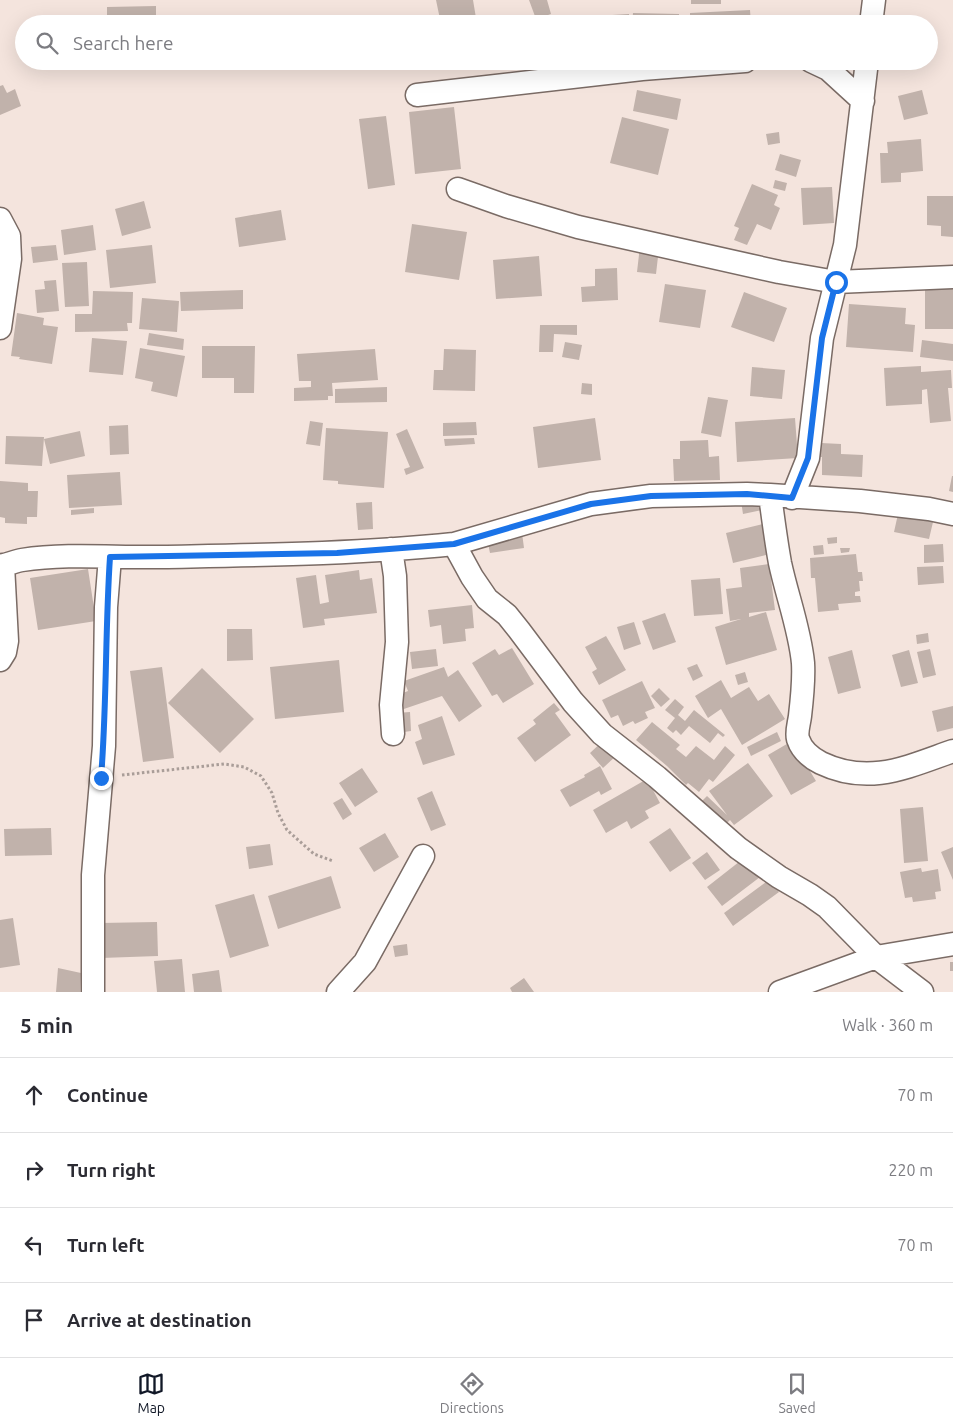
<!DOCTYPE html>
<meta charset="utf-8">
<style>
body{margin:0;font-family:Ubuntu,sans-serif;background:#f2f2f3;color:#2b2b33}
.stop{position:absolute;width:15px;height:15px;margin:-11px;border:4px solid #1a73e8;border-radius:50%;background:#fff}
.stop.end{background:#1a73e8;border-color:#fff;box-shadow:0 1px 5px #0008}
.list{margin:0;padding:0;list-style:none}
h2{display:flex;justify-content:space-between;align-items:center;height:65px;margin:0;padding:0 20px;font-size:21px}
h2 small{font-size:16px;font-weight:400;color:#7c7c81}
.list li{display:grid;grid-template-columns:32px 1fr auto;gap:15px;align-items:center;box-sizing:border-box;height:75px;padding:0 20px;border-top:1px solid #e1e1e2}
.list b{display:block;font-size:19px;white-space:nowrap}
.list em{font-size:16px;font-style:normal;color:#7c7c81}
.icon{flex:none;width:28px;height:28px;fill:none;stroke:currentColor;stroke-width:2;stroke-linecap:round;stroke-linejoin:round}
.map{position:relative;flex:none;width:953px;height:992px;overflow:hidden}
.search{position:absolute;background:#fff;box-shadow:0 5px 20px #0002;left:15px;right:15px;top:15px;height:55px;display:flex;align-items:center;gap:12px;box-sizing:border-box;padding:0 18px;border-radius:28px;color:#7c7c81;font-size:19px}
.sheet{height:365px;background:#fff}
nav{display:flex;justify-content:space-around;align-items:center;box-sizing:border-box;height:70px;border-top:1px solid #e1e1e2;background:#fff;font-size:14px;color:#7c7c81}
nav a{display:grid;justify-items:center;gap:2px}
nav .on{color:#111827}
.map>svg:first-child{display:block}
.building{fill:#c1b2ab}
.lines{fill:none;stroke-linecap:round;stroke-linejoin:round}
.street-casing{stroke:#7a6b65;stroke-width:25}
.path{stroke:#a99d98;stroke-width:3;stroke-dasharray:2.5 2.5;stroke-linecap:butt}
.street{stroke:#fff;stroke-width:22}
.route{stroke:#1a73e8;stroke-width:6}
</style>
<div class="map">
<svg width="953" height="992" viewBox="0 0 953 992">
<rect width="100%" height="100%" fill="#f4e4dd"/>
<path class="building" d="M436,0H473L477,24H441Z
M529,0H547L551,14L536,19Z
M691,0H721V4H691Z
M156,6V24H107V7Z
M750,10L751,24H690V13Z
M633,13L679,14V24H632Z
M629,14V24H612V15Z
M568,18H605V24H568Z
M3,85L7,93L15,89L21,106L0,115V86Z
M637,90L681,99L677,120L633,111Z
M922,90L928,114L904,120L898,96Z
M454,107L461,169L415,174L409,112Z
M386,116L395,185L368,189L359,119Z
M622,117L669,129L658,175L610,163Z
M779,132L780,143L768,145L766,134Z
M921,139L923,171L901,173V182L881,183L880,153H888L887,142Z
M780,154L801,160L796,177L775,170Z
M775,180L787,183L785,191L773,188Z
M752,184L778,195L774,205L780,208L771,230L757,224L747,245L734,240L739,228L734,226Z
M832,187L834,223L803,225L801,188Z
M927,196H953V237L941,236V226L927,225Z
M144,201L151,228L122,236L115,209Z
M281,210L286,240L239,247L235,218Z
M412,224L467,232L459,280L405,272Z
M93,225L96,250L64,255L61,230Z
M56,245L58,260L33,263L31,247Z
M152,245L156,283L110,288L106,250Z
M640,246L659,248L656,274L637,272Z
M539,256L542,296L496,299L493,260Z
M87,262L89,306L65,307L62,263Z
M617,268L618,300L582,302L581,287L595,286V269Z
M56,280L59,311L37,313L35,290L45,289L44,281Z
M665,284L706,290L700,328L659,322Z
M925,284H953V329H925Z
M243,290V309L181,311L180,292Z
M93,291L133,292L132,323H127L128,331L75,332V314H92Z
M744,292L787,308L774,342L731,327Z
M142,298L179,301L177,332L139,329Z
M849,304L906,308L905,324L915,325L913,352L846,347Z
M17,313L44,318L43,325L58,327L52,364L19,359L20,357L11,356Z
M540,325H577V335L554,334L553,352H539Z
M149,333L184,339L183,350L147,345Z
M92,338L127,341L123,375L89,372Z
M922,340L953,344V361L920,357Z
M565,342L582,345L579,360L562,357Z
M202,346H255L254,393H234V378H202Z
M140,348L185,356L177,397L151,391L153,382L135,378Z
M375,349L378,380L332,383L333,396H328V400L294,401V388L311,387V381H299L297,354Z
M444,349L476,350L475,391L433,390L434,370H443Z
M921,366V372L951,370L952,388H948L951,421L930,423L927,389L922,390V404L886,406L884,368Z
M752,367L785,370L782,399L750,396Z
M582,383L592,384V395L581,394Z
M387,387V402L335,403V389Z
M708,397L728,400L721,437L701,433Z
M595,418L601,460L538,468L533,427Z
M795,418L798,458L737,462L735,422Z
M310,421L323,423L320,446L306,444Z
M476,422L477,435L443,436V423Z
M128,425L129,454L110,455L109,426Z
M326,428L388,432L384,488L338,484V481L323,480Z
M407,429L424,468L406,475L404,469L410,467L396,434Z
M80,431L85,456L50,464L44,439Z
M6,436L44,437L42,466L5,464Z
M474,438L475,444L445,446L444,439Z
M708,440L709,457L719,456L720,480L674,481L673,459H680V441Z
M821,443L841,444V454L863,455L862,477L822,475V457H820Z
M120,472L122,505L69,508L67,475Z
M952,476H953V492L949,491Z
M0,481L28,483V491H38L37,517H27V524L5,523V518L0,517Z
M759,497L762,510L743,514L741,501Z
M372,502L373,529L358,530L356,503Z
M94,508V513L71,515V510Z
M898,514L933,522L929,539L894,532Z
M763,524L770,554L733,563L726,533Z
M522,533L524,548L490,553L487,539Z
M837,537V543L828,544L827,538Z
M943,544L944,562L924,563V545Z
M823,545L824,554L814,555L813,546Z
M840,548H850L849,552L841,553Z
M856,554L858,572H862L863,581H859L860,591L855,592V596H860L861,602L838,604L839,610L818,612L815,578H811L810,558Z
M769,564L775,610L749,613V617L766,612L777,650L726,665L715,627L741,619L730,621L726,589L742,587L740,568Z
M943,566L944,583L918,585L917,567Z
M88,569L96,621L38,630L30,578Z
M359,570L360,580L372,578L377,613L324,619L325,625L303,628L296,578L316,575L320,604L329,602L325,575Z
M720,578L723,614L694,616L691,580Z
M472,605L474,628L465,629L466,641L443,644L441,625L430,627L428,610Z
M665,613L676,642L653,650L642,621Z
M634,622L641,644L624,650L617,627Z
M227,629H252L253,660L227,661Z
M928,633L929,642L917,644L916,635Z
M606,636L626,670L599,685L592,672L597,669L585,647Z
M512,648L534,684L503,703L497,694L492,696L472,663L495,649L499,655Z
M436,649L438,666L412,669L410,652Z
M930,649L936,675L923,678L917,652Z
M852,650L861,688L838,694L828,657Z
M909,650L918,683L901,687L892,655Z
M339,660L344,712L275,719L270,667Z
M697,664L703,676L693,681L687,668Z
M162,667L174,758L143,762L130,671Z
M444,667L448,677L458,670L482,706L459,722L442,696L398,711L393,697L408,691L404,681Z
M202,668L254,719L220,753L168,703Z
M745,672L748,682L738,685L735,675Z
M721,680L731,698L749,687L758,701L769,694L785,719L742,745L721,709L708,718L695,696Z
M642,681L655,708L645,712L648,718L635,724L633,721L623,726L618,715L611,718L602,700Z
M659,688L670,699L661,707L651,696Z
M675,699L684,707L678,715L685,721L694,710L725,735L723,737L718,733L710,743L689,726L681,735L676,730L673,733L667,728L675,718L665,710Z
M554,703L560,710L555,713L571,735L535,762L517,738L536,724L533,720Z
M953,706V728L937,732L932,711Z
M410,712L411,731L397,733L396,713Z
M442,716L455,755L423,765L415,742L422,739L418,725Z
M652,722L680,745L676,749L686,757L696,746L714,760L725,746L735,755L713,782L709,779L699,792L688,783L686,785L667,766L636,740Z
M777,732L781,741L751,756L747,747Z
M604,740L618,754L603,768L590,753Z
M792,741L816,781L791,795L768,755Z
M748,763L773,796L734,825L730,820L722,828L699,804L707,796L727,815L709,791Z
M600,766L612,789L601,795L599,791L570,807L560,790L585,777L584,775Z
M362,768L378,792L355,807L339,783Z
M647,779L660,803L645,811L649,818L631,829L627,821L606,833L593,810Z
M432,791L446,825L431,831L417,798Z
M342,798L352,814L343,820L333,803Z
M923,807L928,861L904,863L900,809Z
M51,828L52,855L5,856L4,829Z
M670,828L691,858L670,872L649,842Z
M385,833L399,857L374,872L359,848Z
M270,844L273,865L249,869L246,847Z
M953,847V880L941,852Z
M707,852L720,870L705,880L692,863Z
M744,858L760,877L722,906L707,887Z
M921,868L922,872L938,869L941,891L935,892L936,899L913,902L912,897L905,898L900,872Z
M331,876L341,908L278,929L268,896Z
M770,879L779,892L733,926L724,913Z
M254,894L269,946L230,958L215,905Z
M13,918L20,965L0,968V920Z
M157,922L158,956L101,958L100,923Z
M407,944L408,955L395,957L393,946Z
M182,959L185,992H157L154,961Z
M950,962H953V971H950Z
M58,968L81,973L80,992H56Z
M219,970L222,992H194L192,974Z
M524,978L534,992H512L510,988Z"/>
<g class="lines">
<g class="street-casing">
<path id="street" d="M871,24L874,0
M811,61L828,69L863,101
M417,95L642,69L745,61
M458,189L506,206L578,227L779,272L836,282L953,277
M0,219L9,236L10,259L0,328
M770,495C773,518 776,541 780,563C787,596 800,630 803,663C804,680 802,699 800,716C799,724 796,732 798,739C802,751 811,758 821,763C869,786 907,767 953,751
M792,498L808,458L822,338L845,245L867,61
M454,544L472,577L487,599L507,615L519,630L573,702L602,734L657,777L738,848L779,877L810,895L827,907L876,957L922,992
M391,549L395,576L397,642L391,705L393,734
M0,566C7,565 15,561 22,560C68,553 116,558 162,557C260,555 357,554 454,544L591,504L651,496L747,494L770,495L860,501L929,509L953,514
M0,660L5,652L7,641L3,565
M93,992V875L104,746L106,607L110,557
M338,992L365,962L423,856
M780,992L876,957L953,944"/>
</g>
<path class="path" d="M122,775L224,764L244,767L261,776L272,793L278,813L287,830L314,854L333,861"/>
<use href="#street" class="street"/>
</g>
<g class="lines">
<path class="route" d="M101,778C107,704 105,631 110,557L337,553L454,544L591,504L651,496L747,494L792,498L808,458L822,338L836,282"/>
</g>
</svg>
<div class="stop" style="left:836px;top:282px"></div>
<div class="stop end" style="left:101px;top:778px"></div>
<div class="search"><svg class="icon" aria-label="search" viewBox="0 0 24 24"><circle cx="10" cy="10" r="6"/><path d="M15 15l6 6"/></svg>Search here</div>
</div>
<section class="sheet">
<h2>5 min<small>Walk · 360 m</small></h2>
<ul class="list">
<li><svg class="icon" aria-label="ahead" viewBox="0 0 24 24"><path d="M12 20V5M6 11l6-6 6 6"/></svg><div><b>Continue</b></div><em>70 m</em></li>
<li><svg class="icon" aria-label="right" viewBox="0 0 24 24"><path d="M7 20v-9h11M14 6l5 5-5 5"/></svg><div><b>Turn right</b></div><em>220 m</em></li>
<li><svg class="icon" aria-label="left" viewBox="0 0 24 24"><path d="M17 20v-9H6M10 6l-5 5 5 5"/></svg><div><b>Turn left</b></div><em>70 m</em></li>
<li><svg class="icon" aria-label="arrive" viewBox="0 0 24 24"><path d="M6 21V4h12l-3 4 3 4H6"/></svg><div><b>Arrive at destination</b></div></li>
</ul>
</section>
<nav>
<a class="on"><svg class="icon" aria-label="map" viewBox="0 0 24 24"><path d="M3 6l6-2 6 2 6-2v14l-6 2-6-2-6 2zM9 4v14M15 6v14"/></svg>Map</a>
<a><svg class="icon" aria-label="directions" viewBox="0 0 24 24"><path d="M12 3l9 9-9 9-9-9zM9 14v-3h6M13 9l2 2-2 2"/></svg>Directions</a>
<a><svg class="icon" aria-label="saved" viewBox="0 0 24 24"><path d="M7 4h10v16l-5-4-5 4z"/></svg>Saved</a>
</nav>
